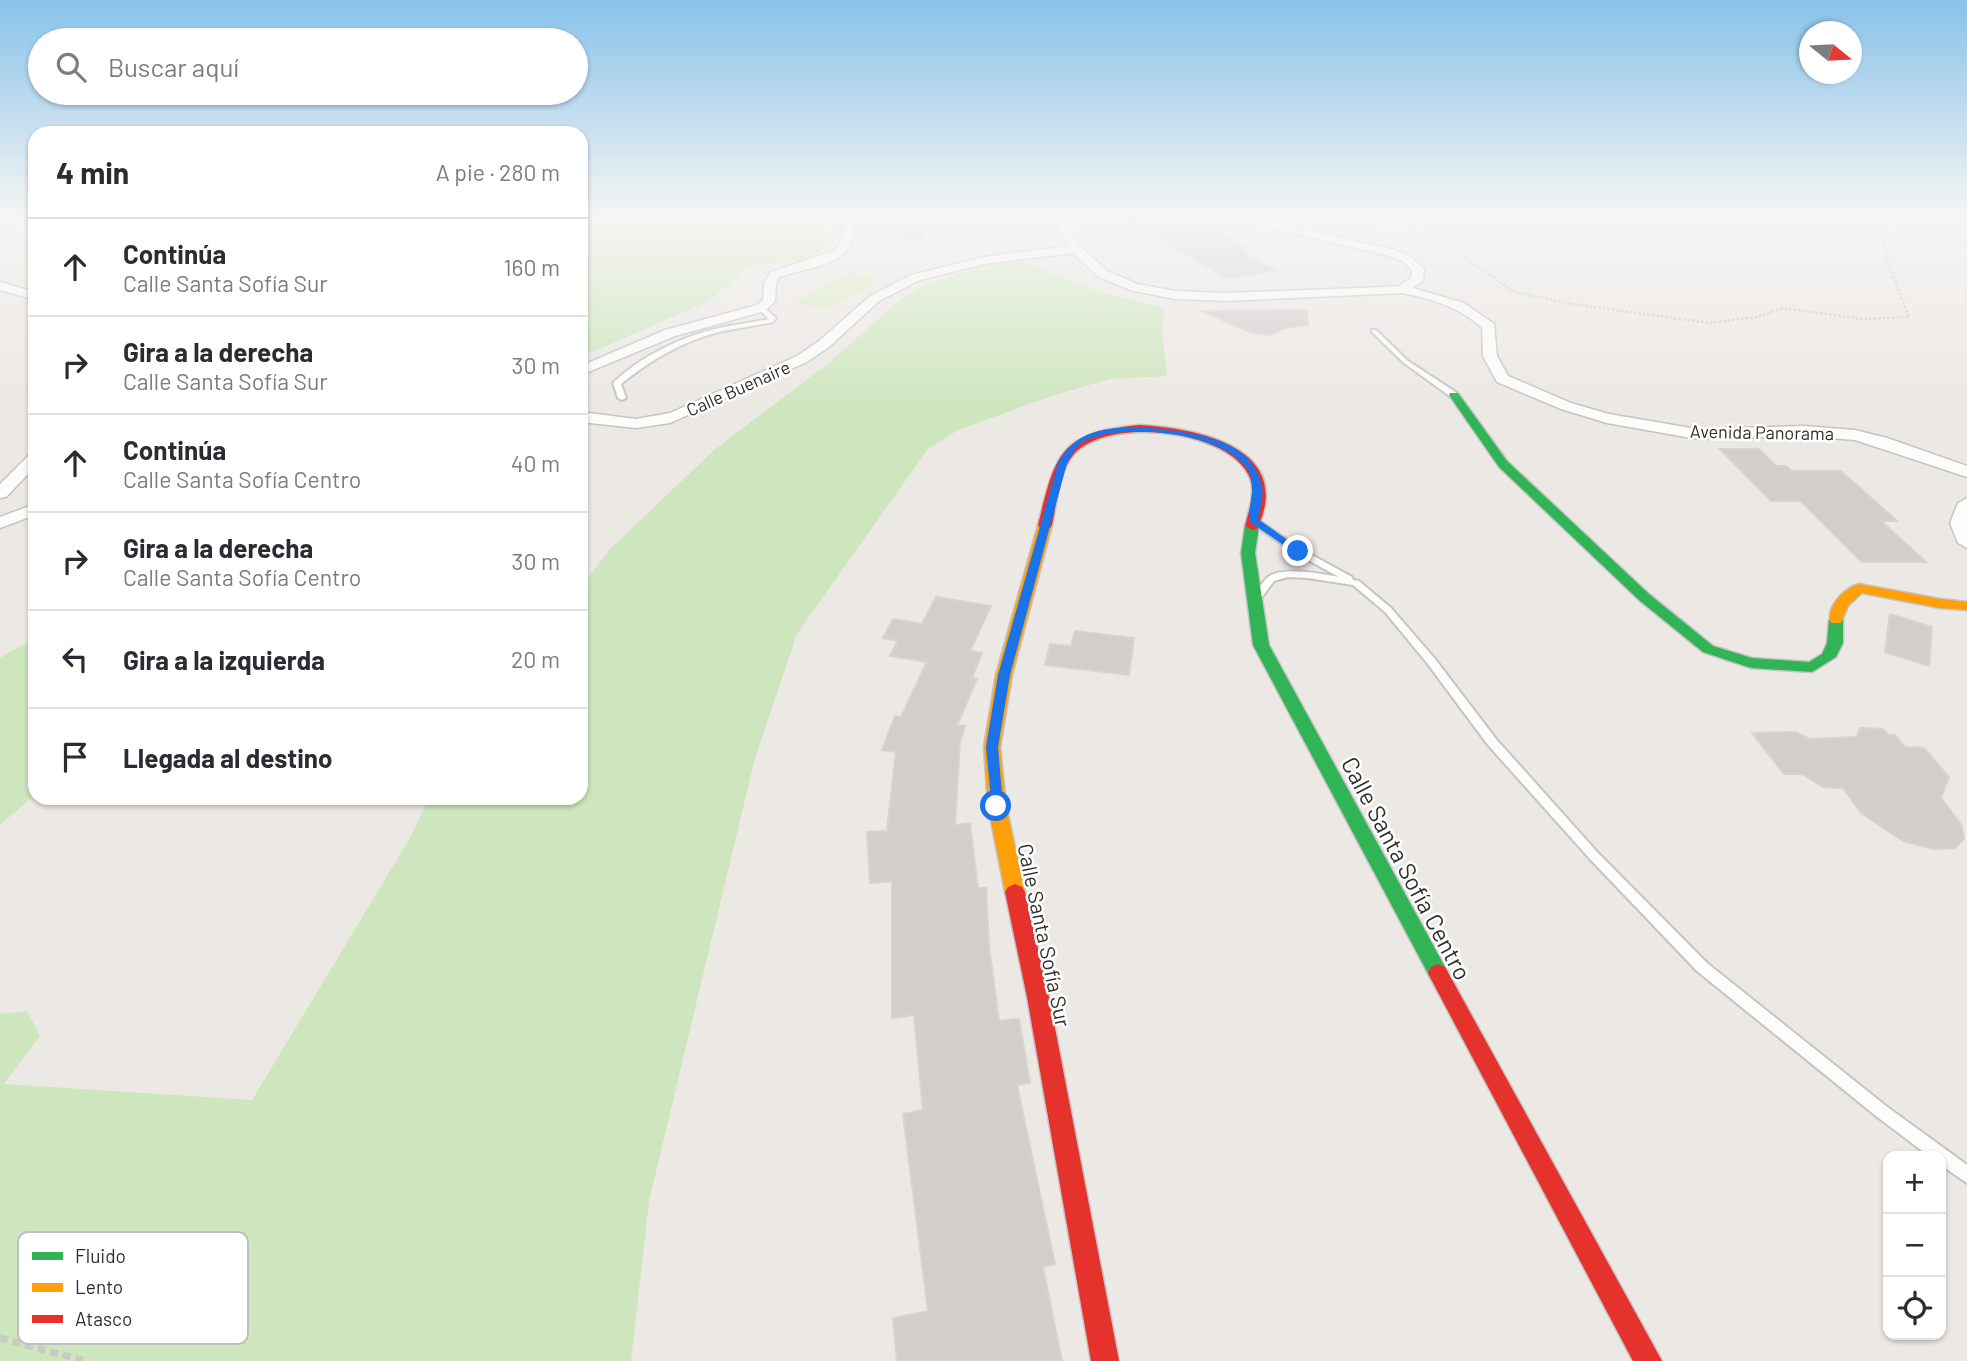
<!DOCTYPE html>
<html lang="es">
<meta charset="utf-8">
<style>
body{margin:0;font-family:Barlow,sans-serif;background:#f2f2f3;color:#2b2b33}
.controls{position:absolute;right:21px;bottom:21px;display:grid;overflow:hidden;border-radius:14px;box-shadow:0 2px 5px #0004}
.controls button{width:63px;height:63px;display:grid;place-items:center;padding:0;border:0;border-bottom:2px solid #e1e1e2;background:#fff;color:#2b2b33;font:35px sans-serif}
.compass{position:absolute;left:1799px;top:21px;width:63px;height:63px;border-radius:50%;background:#fff;box-shadow:0 2px 5px #0004;rotate:108deg}
.stop{position:absolute;width:21px;height:21px;margin:-16px;border:5px solid #1a73e8;border-radius:50%;background:#fff}
.stop.end{background:#1a73e8;border-color:#fff;box-shadow:0 2px 7px #0008}
.list{margin:0;padding:0;list-style:none}
h2{display:flex;justify-content:space-between;align-items:center;height:91px;margin:0;padding:0 28px;font-size:30px}
h2 small{font-size:23px;font-weight:400;color:#7c7c81}
.list li{display:grid;grid-template-columns:46px 1fr auto;gap:21px;align-items:center;box-sizing:border-box;height:98px;padding:0 28px;border-top:2px solid #e1e1e2}
.list b{display:block;font-size:26px;white-space:nowrap}
.list p{margin:0;font-size:23px;white-space:nowrap;color:#7c7c81}
.list em{font-size:23px;font-style:normal;color:#7c7c81}
.icon{flex:none;width:38px;height:38px;fill:none;stroke:currentColor;stroke-width:2;stroke-linecap:round;stroke-linejoin:round}
.map{position:relative;flex:none;width:1967px;height:1361px;overflow:hidden}
.search{position:absolute;background:#fff;box-shadow:0 2px 5px #0004;left:28px;top:28px;width:560px;height:77px;display:flex;align-items:center;gap:18px;box-sizing:border-box;padding:0 24px;border-radius:38px;color:#7c7c81;font-size:26px}
.panel{position:absolute;background:#fff;box-shadow:0 2px 5px #0004;left:28px;top:126px;width:560px;height:679px;border-radius:21px}
.map>svg:first-child{display:block}
.green{fill:#cee6be}
.pitch{fill:#d9eabb}
.building{fill:#d1cecb;stroke:#d7d4d0;stroke-width:2}
.lines{fill:none;stroke-linecap:round;stroke-linejoin:round}
.lane-casing{stroke:#c5c4c5;stroke-width:4}
.street-casing{stroke:#c5c4c5;stroke-width:3}
.fast-casing{stroke:#c5c4c5;stroke-width:3}
.slow-casing{stroke:#c5c4c5;stroke-width:3}
.jam-casing{stroke:#c5c4c5;stroke-width:3}
.path-far1{stroke:#c9c9c8;stroke-width:2.5;stroke-dasharray:2.5 2;stroke-linecap:butt}
.path{stroke:#c9c9c8;stroke-width:7;stroke-dasharray:8 5;stroke-linecap:butt}
.lane{fill:#fcfcfb;fill-rule:evenodd}
.street{fill:#fcfcfb;fill-rule:evenodd}
.fast{fill:#30b455;fill-rule:evenodd}
.slow{fill:#ff9f0a;fill-rule:evenodd}
.jam{fill:#e5322d;fill-rule:evenodd}
.route{fill:#1a73e8}
.labels{text-anchor:middle;dominant-baseline:central;stroke-width:5;stroke-linejoin:round;paint-order:stroke}
.far-street-label{font-size:18px;fill:#2e2e2e;stroke:#fff}
.street-label{font-size:21px;fill:#2e2e2e;stroke:#fff}
.near-street-label{font-size:24px;fill:#2e2e2e;stroke:#fff}
.key{fill:#fff;stroke:#c0c0c0;stroke-width:2}
.key-label{font-size:19px;fill:#2e2e2e}
</style>
<div class="map">
<svg width="1967" height="1361" viewBox="0 0 1967 1361">
<rect width="100%" height="100%" fill="#ece8e4"/>
<path class="green" d="M581,218H821L829,230L824,249L805,261L749,266L709,301L581,357Z
M1015,259L1101,292L1164,308L1162,333L1167,376L1110,379L1052,396L958,430L927,450L797,634L755,758L649,1201L631,1361H0V1014L27,1011L40,1036L4,1084L252,1100L410,838L429,798H581V587L610,549L713,451L831,361L897,302L927,284L985,265Z
M35,638V795L0,825V658Z"/>
<path class="pitch" d="M849,272L880,280L827,310L795,302Z"/>
<path class="building" d="M905,218H926L925,240L903,241Z
M1127,218H1194L1246,249L1241,250L1275,270L1228,279Z
M1307,310L1308,325L1284,328L1271,335L1250,332L1201,311Z
M1720,449H1759L1776,466H1786L1791,471H1841L1897,521H1881L1926,562H1862L1801,501H1771Z
M936,597L991,606L970,651L982,653L972,678L977,679L957,725L965,726L960,742L955,825L970,823L978,888H986L989,946L999,1021L1019,1019L1030,1083L1017,1085L1055,1264L1043,1267L1062,1361H897L893,1318L928,1311L903,1114L923,1110L914,1015L892,1018V881L870,883L867,832L887,831L896,752L882,750L895,716L901,717L927,662L890,656L898,641L883,638L893,619L922,624Z
M1890,614L1932,627L1929,666L1885,652Z
M1075,631L1134,638L1129,675L1045,665L1050,644L1071,646Z
M1860,728L1883,729L1888,735H1895L1905,747L1924,748L1949,777L1941,798L1962,826L1964,839L1955,848L1933,849L1903,841L1861,813L1843,788L1823,787L1802,774H1784L1752,733L1796,732L1810,739L1857,737Z"/>
<g class="lines">
<g class="lane-casing">
<path id="lane" d="M759,307H763L775,317L776,318L773,322C755,326 737,328 719,332C683,341 649,361 621,384L626,398L622,400L618,398L613,383C640,357 679,338 715,329C732,325 751,323 769,319L759,309Z
M1372,330H1376L1408,361L1457,393V397H1451L1404,363L1372,332Z
M1253,517L1301,549L1352,577L1353,580L1359,581L1391,608L1435,659L1496,739L1598,853L1707,963L1886,1106L1967,1165V1183L1941,1165V1156H1929L1876,1116L1697,971L1590,859L1488,745L1427,663L1385,612L1353,585L1308,578L1288,577L1274,581L1262,597H1256L1254,595C1258,590 1263,581 1268,577C1284,566 1321,574 1339,577L1295,553L1250,522V518Z"/>
</g>
<g class="street-casing">
<path id="street" d="M843,218H853C861,265 813,266 779,277L776,283L775,301L765,311L675,336L581,375V366L665,330L757,305L763,300L764,283L771,272L835,250C845,239 844,232 843,218Z
M1054,218H1064L1081,247L1107,271L1137,284L1175,291L1227,293L1360,288L1399,286L1411,278L1412,270L1403,261L1387,255L1240,221L1235,218H1253L1395,250L1411,257L1424,269L1423,280L1413,288L1464,303L1494,324L1497,356L1508,376L1571,403L1609,414L1697,429L1804,426L1855,430L1887,438L1967,466V477L1855,440L1804,436L1697,439L1607,423L1561,409L1497,382L1483,356L1482,328C1460,307 1432,299 1402,293L1227,301L1175,299L1130,290L1099,277L1073,253L984,264L920,280L879,301L829,347L807,362L670,423L636,428L581,422V412L636,419L670,413L797,356L819,341L870,296L911,275L984,257L1069,246Z
M0,282L35,292V300L0,290Z
M35,453V467L6,497L0,498V484L29,455Z
M1967,498V548L1958,543L1950,523L1958,503Z
M35,504V515L0,528V517Z"/>
</g>
<g class="fast-casing">
<path id="fast" d="M1450,393H1458L1507,461L1649,594L1713,646L1752,658L1809,662L1822,654L1827,643L1829,620L1836,615L1843,620V643L1836,657L1812,672L1751,668L1703,652L1639,600L1499,467L1449,395Z
M1252,522L1259,526L1255,553L1269,645L1445,967L1448,973L1445,979L1438,982L1431,979L1253,645L1241,553L1245,526Z"/>
</g>
<g class="slow-casing">
<path id="slow" d="M1045,521L1052,525L1012,675L1000,747L1006,806L1025,892L1022,897L1015,900L1008,897L1005,892L988,806L984,747L996,675L1038,525Z
M1859,584L1940,599L1967,602V610L1940,608L1862,593L1848,606L1841,623H1831C1825,608 1844,588 1859,584Z"/>
</g>
<g class="jam-casing">
<path id="jam" d="M1139,425C1196,428 1296,447 1257,529L1252,530L1245,526C1249,510 1257,489 1248,474C1224,429 1108,417 1074,454C1058,472 1057,503 1052,525L1050,528H1040L1038,525C1056,453 1059,433 1139,425Z
M1015,884L1022,887L1025,892L1049,997L1119,1361H1091L1027,997L1005,892L1008,887Z
M1438,964L1445,967L1662,1361H1633L1431,979L1428,973L1431,967Z"/>
</g>
<path class="path-far1" d="M1371,228L1414,230L1432,235L1514,292L1572,304L1710,323L1756,317L1783,308L1862,319L1909,317L1890,268L1883,240L1892,232L1967,243"/>
<path class="path" d="M0,1338L85,1361"/>
<use href="#lane" class="lane"/>
<use href="#street" class="street"/>
<use href="#fast" class="fast"/>
<use href="#slow" class="slow"/>
<use href="#jam" class="jam"/>
</g>
<linearGradient id="sky" x2="0" y2="1"><stop stop-color="#88c2ea"/><stop offset="0.53" stop-color="#f6f5f3"/><stop offset="1" stop-color="#f6f5f3" stop-opacity="0"/></linearGradient>
<rect width="1967" height="408" fill="url(#sky)"/>
<path class="route" d="M1141,427C1183,432 1251,434 1262,486C1264,496 1260,509 1258,519L1303,551L1295,553L1250,522C1247,504 1258,488 1248,470C1226,432 1118,421 1083,442C1075,447 1071,456 1067,463L1010,675L998,747L1003,806L1001,809H992L986,747L998,675L1058,463C1077,429 1105,428 1141,427Z"/>
<g class="labels">
<g class="far-street-label">
<text transform="translate(738 388) rotate(-24)">Calle Buenaire</text>
<text transform="translate(1762 432) rotate(1)">Avenida Panorama</text>
</g>
<g class="street-label">
<text transform="translate(1045 935) rotate(78)">Calle Santa Sofía Sur</text>
</g>
<g class="near-street-label">
<text transform="translate(1407 868) rotate(62)">Calle Santa Sofía Centro</text>
</g>
</g>
<rect x="18" y="1232" width="230" height="112" rx="10" class="key"/>
<rect x="32" y="1252" width="31" height="8" fill="#30b455"/>
<rect x="32" y="1283" width="31" height="9" fill="#ff9f0a"/>
<rect x="32" y="1315" width="31" height="8" fill="#e5322d"/>
<g class="key-label">
<text x="75" y="1263">Fluido</text>
<text x="75" y="1294">Lento</text>
<text x="75" y="1326">Atasco</text>
</g>
</svg>
<div class="controls">
<button>+</button>
<button>−</button>
<button><svg class="icon" aria-label="locate" viewBox="0 0 24 24"><circle cx="12" cy="12" r="6"/><path d="M12 2v4M12 18v4M2 12h4M18 12h4"/></svg></button>
</div>
<svg class="compass" viewBox="-18 -18 36 36"><path d="M0-13l5 13h-10z" fill="#e53935"/><path d="M0 13l5-13h-10z" fill="#7c7c81"/></svg>
<div class="stop" style="left:996px;top:806px"></div>
<div class="stop end" style="left:1298px;top:551px"></div>
<div class="search"><svg class="icon" aria-label="search" viewBox="0 0 24 24"><circle cx="10" cy="10" r="6"/><path d="M15 15l6 6"/></svg>Buscar aquí</div>
<section class="panel">
<h2>4 min<small>A pie · 280 m</small></h2>
<ul class="list">
<li><svg class="icon" aria-label="ahead" viewBox="0 0 24 24"><path d="M12 20V5M6 11l6-6 6 6"/></svg><div><b>Continúa</b><p>Calle Santa Sofía Sur</p></div><em>160 m</em></li>
<li><svg class="icon" aria-label="right" viewBox="0 0 24 24"><path d="M7 20v-9h11M14 6l5 5-5 5"/></svg><div><b>Gira a la derecha</b><p>Calle Santa Sofía Sur</p></div><em>30 m</em></li>
<li><svg class="icon" aria-label="ahead" viewBox="0 0 24 24"><path d="M12 20V5M6 11l6-6 6 6"/></svg><div><b>Continúa</b><p>Calle Santa Sofía Centro</p></div><em>40 m</em></li>
<li><svg class="icon" aria-label="right" viewBox="0 0 24 24"><path d="M7 20v-9h11M14 6l5 5-5 5"/></svg><div><b>Gira a la derecha</b><p>Calle Santa Sofía Centro</p></div><em>30 m</em></li>
<li><svg class="icon" aria-label="left" viewBox="0 0 24 24"><path d="M17 20v-9H6M10 6l-5 5 5 5"/></svg><div><b>Gira a la izquierda</b></div><em>20 m</em></li>
<li><svg class="icon" aria-label="arrive" viewBox="0 0 24 24"><path d="M6 21V4h12l-3 4 3 4H6"/></svg><div><b>Llegada al destino</b></div></li>
</ul>
</section>
</div>
